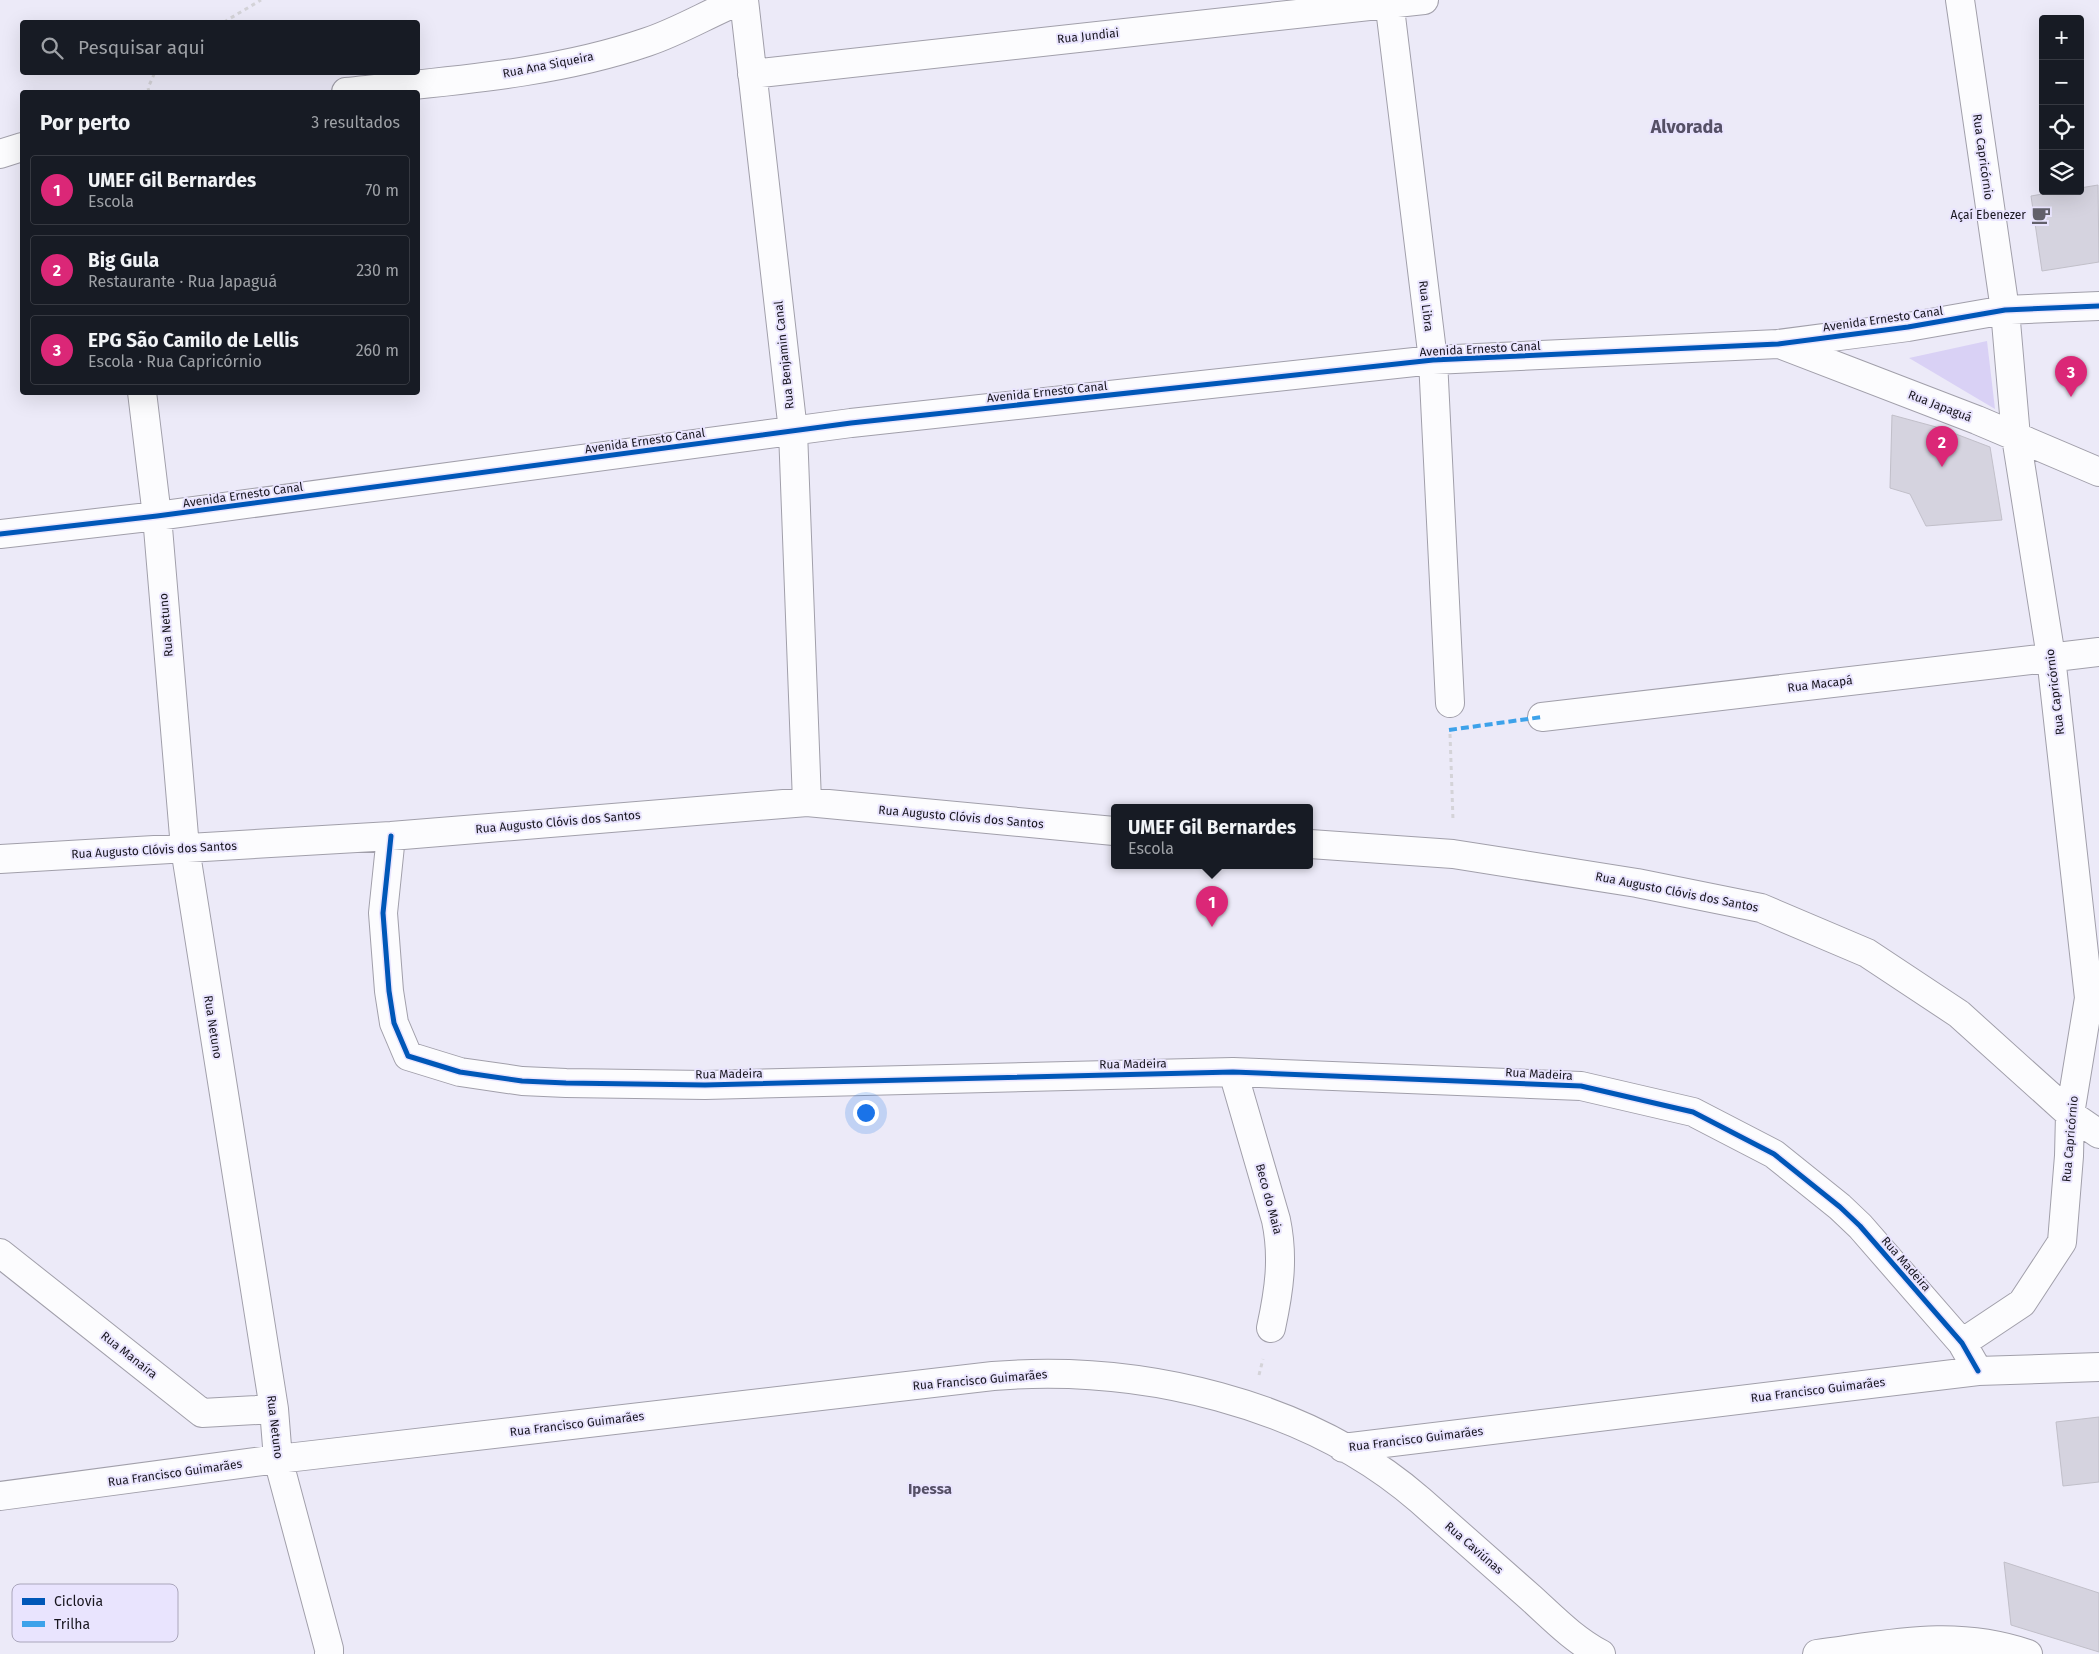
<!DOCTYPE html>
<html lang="pt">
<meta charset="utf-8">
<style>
body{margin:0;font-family:"Fira Sans",sans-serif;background:#20242c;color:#f1f3f6}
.controls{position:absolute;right:15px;top:15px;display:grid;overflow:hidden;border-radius:5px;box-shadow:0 5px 20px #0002}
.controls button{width:45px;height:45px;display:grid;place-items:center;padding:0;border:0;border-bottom:1px solid #363941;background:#171b24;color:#f1f3f6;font:25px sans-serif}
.you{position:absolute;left:865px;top:1112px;width:18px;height:18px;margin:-12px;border:4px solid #fff;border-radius:50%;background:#1a73e8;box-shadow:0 0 0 8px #1a73e833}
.badge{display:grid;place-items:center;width:32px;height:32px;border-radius:50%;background:#db2777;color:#fff;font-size:16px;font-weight:700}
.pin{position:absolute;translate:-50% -41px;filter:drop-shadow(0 1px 2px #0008)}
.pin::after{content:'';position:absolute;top:26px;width:18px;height:15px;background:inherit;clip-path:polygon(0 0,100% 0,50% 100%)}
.popup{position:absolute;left:1111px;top:804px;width:202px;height:65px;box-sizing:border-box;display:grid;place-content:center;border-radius:5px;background:#171b24;filter:drop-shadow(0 1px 4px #0005);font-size:16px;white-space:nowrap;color:#9ea1a6}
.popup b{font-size:19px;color:#f1f3f6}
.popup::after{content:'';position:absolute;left:50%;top:100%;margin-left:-10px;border:10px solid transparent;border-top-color:#171b24}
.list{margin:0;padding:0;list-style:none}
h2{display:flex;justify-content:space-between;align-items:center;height:65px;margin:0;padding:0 20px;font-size:21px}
h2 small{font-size:16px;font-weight:400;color:#9ea1a6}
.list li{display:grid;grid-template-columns:32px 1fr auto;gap:15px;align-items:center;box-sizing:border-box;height:70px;margin:0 10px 10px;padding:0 10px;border:1px solid #363941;border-radius:5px}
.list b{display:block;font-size:19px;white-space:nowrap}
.list p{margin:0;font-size:16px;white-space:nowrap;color:#9ea1a6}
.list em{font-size:16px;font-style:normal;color:#9ea1a6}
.icon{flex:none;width:28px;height:28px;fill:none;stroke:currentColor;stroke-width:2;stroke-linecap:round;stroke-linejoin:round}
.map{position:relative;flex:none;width:2099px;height:1654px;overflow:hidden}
.search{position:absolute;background:#171b24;box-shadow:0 5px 20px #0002;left:20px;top:20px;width:400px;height:55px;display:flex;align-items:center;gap:12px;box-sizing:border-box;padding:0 18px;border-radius:5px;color:#9ea1a6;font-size:19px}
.panel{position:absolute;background:#171b24;box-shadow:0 5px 20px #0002;left:20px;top:90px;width:400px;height:305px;border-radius:5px}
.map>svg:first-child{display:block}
.green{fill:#d9d1f5}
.building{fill:#d5d3df;stroke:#c1bfc9}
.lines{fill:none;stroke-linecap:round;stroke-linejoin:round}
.minor-casing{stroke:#a19faa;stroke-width:30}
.path{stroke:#d4d3d8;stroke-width:3;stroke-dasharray:4 4;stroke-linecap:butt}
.minor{stroke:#fcfcfe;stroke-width:28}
.quiet{stroke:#3da2ea;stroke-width:4;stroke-dasharray:8 4;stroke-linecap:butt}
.cycleway-casing{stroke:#e9e4fe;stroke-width:8}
.cycleway{stroke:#0057b8;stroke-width:5}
.labels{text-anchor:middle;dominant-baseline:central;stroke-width:4;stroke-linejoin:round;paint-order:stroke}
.street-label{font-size:12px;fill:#18161f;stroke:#e9e4fe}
.poi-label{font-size:12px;fill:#18161f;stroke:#e9e4fe;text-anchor:end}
.quarter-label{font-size:15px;font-weight:bold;fill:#555066;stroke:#e9e4fe}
.district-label{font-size:18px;font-weight:bold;fill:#555066;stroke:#e9e4fe}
.key{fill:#e9e4fe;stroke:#aaa6bb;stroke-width:1}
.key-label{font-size:14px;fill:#18161f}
</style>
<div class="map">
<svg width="2099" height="1654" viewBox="0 0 2099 1654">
<rect width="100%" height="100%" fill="#eceaf8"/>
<path class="green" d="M1987,341L1995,409L1909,358Z"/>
<path class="building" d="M2098,185L2099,262L2042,271L2031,196L2060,191H2080V188Z
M1892,415L1940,428L1990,447L2002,520L1926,526L1910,494L1890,488Z
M2099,1417V1482L2063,1486L2056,1422Z
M2004,1562L2099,1593V1652L2011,1625Z"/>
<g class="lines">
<g class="minor-casing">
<path id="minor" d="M744,0L793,431L807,802
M1389,0L1433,360L1450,703
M1960,0L2005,310L2016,437L2051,657L2089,998L2070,1114L2069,1156L2062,1242L2022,1303L1962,1343
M752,74L1424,0
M346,92C446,81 551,75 647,42C680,31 709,13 741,0
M0,154L22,147
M1782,345L1977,420L2099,472
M142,392L157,516L185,848L274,1409L278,1459L329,1649V1654
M0,534L157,516L851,423L1433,360L1778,344L1908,327L2005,310L2099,306
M1542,717L2099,652
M391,836L383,913L389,991L394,1023L408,1056L460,1072L522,1081L566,1083L705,1085L1233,1072L1581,1086L1693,1112L1774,1154L1840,1207L1860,1226L1962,1343L1978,1371
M1310,844L1453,854L1637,883L1761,908L1867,953L1959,1014L2070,1114L2099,1134
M0,859L391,836L807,802L1114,831
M1233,1072L1276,1220C1284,1258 1279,1291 1271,1328
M0,1253L202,1413L274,1409
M1343,1448L1978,1371L2099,1367
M0,1496L278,1459L993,1376C1139,1364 1307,1402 1420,1500C1457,1533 1494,1565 1531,1598C1553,1618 1574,1640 1601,1654
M1817,1654C1892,1644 1954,1629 2028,1654"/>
</g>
<path class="path" d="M224,22L261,0
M149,92L148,88L155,72
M1450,734L1453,820
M1259,1375L1263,1359"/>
<use href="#minor" class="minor"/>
<path class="quiet" d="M1449,730L1542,717"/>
<g class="cycleway-casing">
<path id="cycleway" d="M0,534L157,516L851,423L1433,360L1778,344L1908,327L2005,310L2099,306
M391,836L383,913L389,991L394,1023L408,1056L460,1072L522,1081L566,1083L705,1085L1233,1072L1581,1086L1693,1112L1774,1154L1840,1207L1860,1226L1962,1343L1978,1371"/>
</g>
<use href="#cycleway" class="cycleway"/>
</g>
<defs>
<g id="cafe-bare" transform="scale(1.5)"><path d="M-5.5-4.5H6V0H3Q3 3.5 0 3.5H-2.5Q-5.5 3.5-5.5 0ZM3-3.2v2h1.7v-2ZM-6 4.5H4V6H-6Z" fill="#62606b" stroke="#e9e4fe" stroke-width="2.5" paint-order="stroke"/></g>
</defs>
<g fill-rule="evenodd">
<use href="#cafe-bare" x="2041" y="215"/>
</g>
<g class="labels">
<g class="street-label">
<text transform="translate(1088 36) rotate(-6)">Rua Jundiai</text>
<text transform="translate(548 65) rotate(-11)">Rua Ana Siqueira</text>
<text transform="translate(1983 157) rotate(82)">Rua Capricórnio</text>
<text transform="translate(1426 306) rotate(83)">Rua Libra</text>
<text transform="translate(1883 319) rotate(-8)">Avenida Ernesto Canal</text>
<text transform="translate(1480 349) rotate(-3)">Avenida Ernesto Canal</text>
<text transform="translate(784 355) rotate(-96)">Rua Benjamin Canal</text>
<text transform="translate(1047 392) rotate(-6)">Avenida Ernesto Canal</text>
<text transform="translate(1940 406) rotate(21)">Rua Japaguá</text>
<text transform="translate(645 441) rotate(-8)">Avenida Ernesto Canal</text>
<text transform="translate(243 495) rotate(-8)">Avenida Ernesto Canal</text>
<text transform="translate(166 625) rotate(-95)">Rua Netuno</text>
<text transform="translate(1820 684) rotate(-7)">Rua Macapá</text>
<text transform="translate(2055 692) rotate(-97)">Rua Capricórnio</text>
<text transform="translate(961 817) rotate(5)">Rua Augusto Clóvis dos Santos</text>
<text transform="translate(558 822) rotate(-5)">Rua Augusto Clóvis dos Santos</text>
<text transform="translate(154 850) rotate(-3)">Rua Augusto Clóvis dos Santos</text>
<text transform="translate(1677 892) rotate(11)">Rua Augusto Clóvis dos Santos</text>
<text transform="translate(213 1027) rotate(81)">Rua Netuno</text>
<text transform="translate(1133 1064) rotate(-1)">Rua Madeira</text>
<text transform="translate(729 1074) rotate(-1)">Rua Madeira</text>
<text transform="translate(1539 1074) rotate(3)">Rua Madeira</text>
<text transform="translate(2070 1139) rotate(-85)">Rua Capricórnio</text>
<text transform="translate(1269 1199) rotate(75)">Beco do Maia</text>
<text transform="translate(1906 1264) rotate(49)">Rua Madeira</text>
<text transform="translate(129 1355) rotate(38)">Rua Manaíra</text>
<text transform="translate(980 1380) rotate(-5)">Rua Francisco Guimarães</text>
<text transform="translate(1818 1390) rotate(-7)">Rua Francisco Guimarães</text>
<text transform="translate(577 1424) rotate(-7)">Rua Francisco Guimarães</text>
<text transform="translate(275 1427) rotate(83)">Rua Netuno</text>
<text transform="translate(1416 1439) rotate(-7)">Rua Francisco Guimarães</text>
<text transform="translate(175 1473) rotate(-8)">Rua Francisco Guimarães</text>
<text transform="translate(1474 1548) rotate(41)">Rua Caviúnas</text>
</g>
<g class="poi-label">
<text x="2026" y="215">Açaí Ebenezer</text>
</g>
<g class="quarter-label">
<text x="930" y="1489">Ipessa</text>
</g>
<g class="district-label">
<text x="1687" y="127">Alvorada</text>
</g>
</g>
<rect x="12" y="1584" width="166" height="58" rx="8" class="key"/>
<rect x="22" y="1598" width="23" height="7" fill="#0057b8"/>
<rect x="22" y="1621" width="23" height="6" fill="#3da2ea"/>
<g class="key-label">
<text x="54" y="1606">Ciclovia</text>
<text x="54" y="1629">Trilha</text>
</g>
</svg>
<div class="controls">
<button>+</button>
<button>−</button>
<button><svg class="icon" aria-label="locate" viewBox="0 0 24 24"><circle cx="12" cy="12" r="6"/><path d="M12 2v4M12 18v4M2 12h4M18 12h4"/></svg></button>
<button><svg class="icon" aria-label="layers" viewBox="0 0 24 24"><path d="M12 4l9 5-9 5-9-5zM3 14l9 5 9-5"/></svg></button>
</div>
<div class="you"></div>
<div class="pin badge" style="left:1212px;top:927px">1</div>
<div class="popup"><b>UMEF Gil Bernardes</b>Escola</div>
<div class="pin badge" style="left:1942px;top:467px">2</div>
<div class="pin badge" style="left:2071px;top:397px">3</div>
<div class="search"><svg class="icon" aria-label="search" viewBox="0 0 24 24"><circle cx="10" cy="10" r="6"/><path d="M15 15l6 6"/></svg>Pesquisar aqui</div>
<section class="panel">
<h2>Por perto<small>3 resultados</small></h2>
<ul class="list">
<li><span class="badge">1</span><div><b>UMEF Gil Bernardes</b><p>Escola</p></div><em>70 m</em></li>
<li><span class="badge">2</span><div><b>Big Gula</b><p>Restaurante · Rua Japaguá</p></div><em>230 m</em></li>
<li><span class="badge">3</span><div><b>EPG São Camilo de Lellis</b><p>Escola · Rua Capricórnio</p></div><em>260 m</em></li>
</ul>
</section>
</div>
